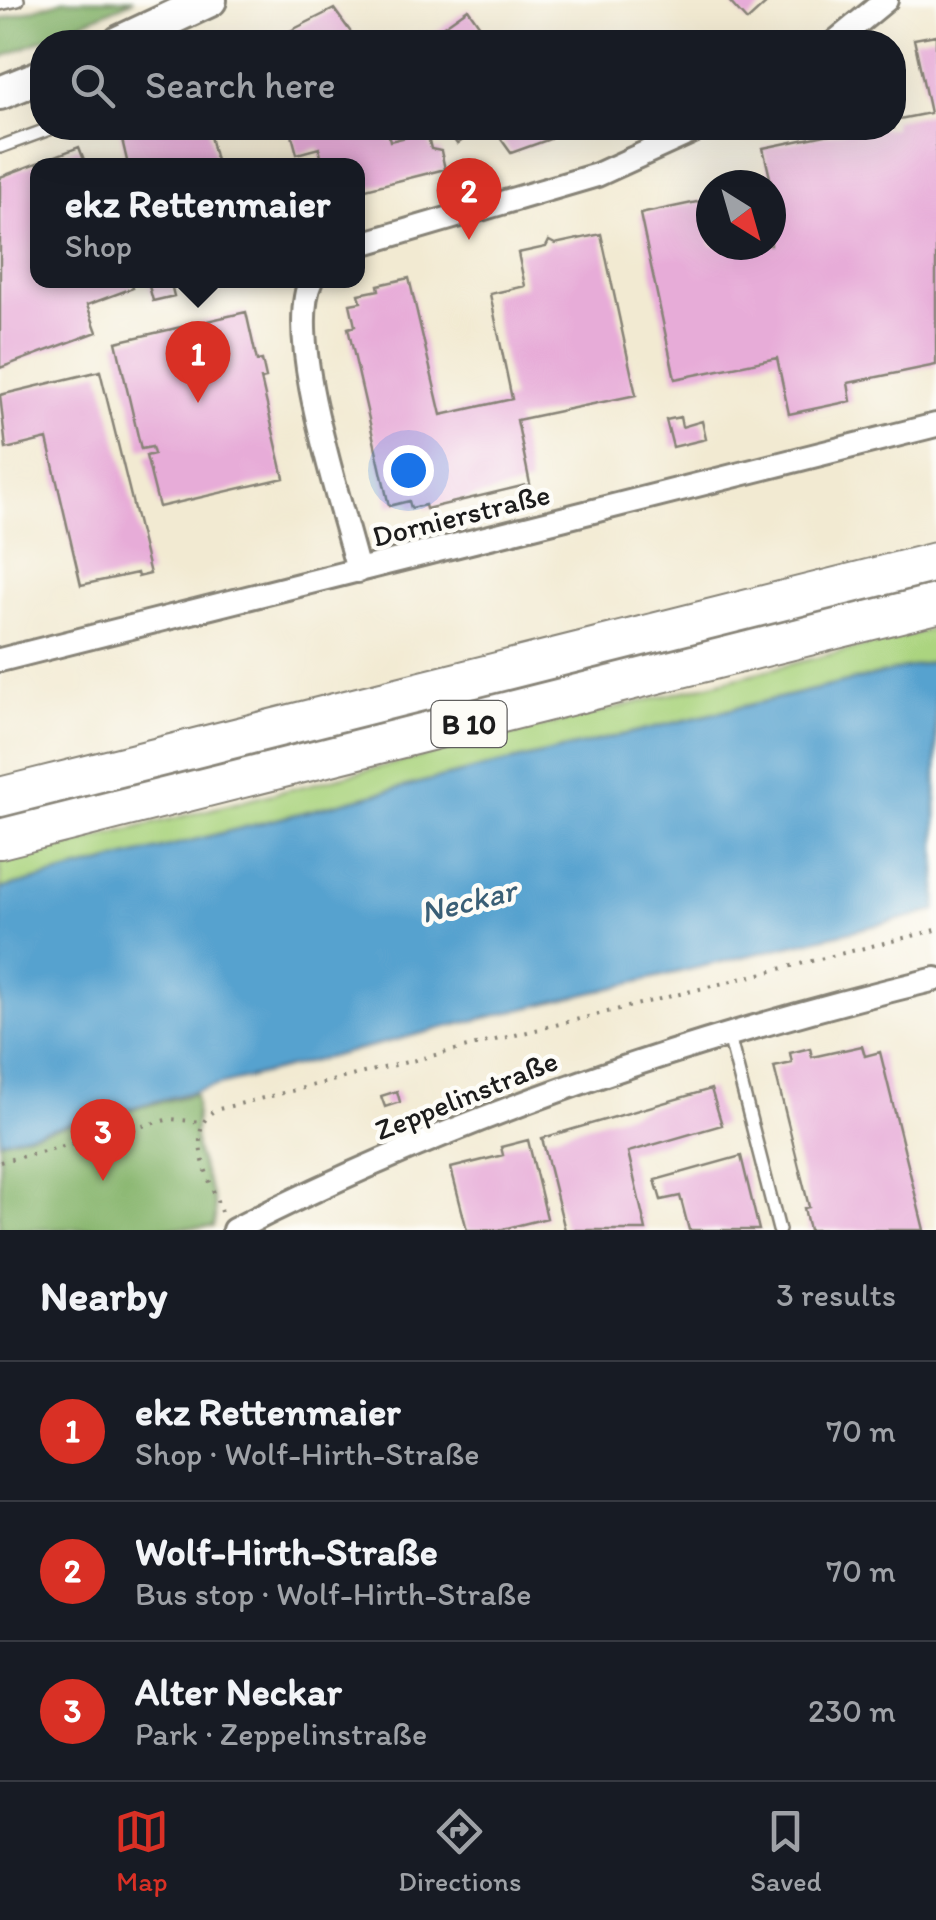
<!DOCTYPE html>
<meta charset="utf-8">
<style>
body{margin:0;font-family:Itim,sans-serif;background:#20242c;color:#f1f3f6}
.compass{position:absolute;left:696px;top:170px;width:90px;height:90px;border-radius:50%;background:#171b24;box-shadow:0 10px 40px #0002;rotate:143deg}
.you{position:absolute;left:408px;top:470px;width:35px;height:35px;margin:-25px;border:8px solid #fff;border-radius:50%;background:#1a73e8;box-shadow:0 0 0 15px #1a73e833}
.badge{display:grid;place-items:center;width:65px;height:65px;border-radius:50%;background:#d93025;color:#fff;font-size:32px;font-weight:700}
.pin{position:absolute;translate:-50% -82px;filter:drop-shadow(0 2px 5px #0008)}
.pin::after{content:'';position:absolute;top:52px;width:35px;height:30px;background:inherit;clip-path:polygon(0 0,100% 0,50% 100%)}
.popup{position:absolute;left:30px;top:158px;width:335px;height:130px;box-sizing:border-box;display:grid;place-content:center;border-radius:20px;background:#171b24;filter:drop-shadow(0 2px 8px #0005);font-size:32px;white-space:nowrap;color:#9ea1a6}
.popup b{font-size:38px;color:#f1f3f6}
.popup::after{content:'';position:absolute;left:50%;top:100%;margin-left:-20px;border:20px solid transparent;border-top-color:#171b24}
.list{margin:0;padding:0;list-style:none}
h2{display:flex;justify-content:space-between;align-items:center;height:130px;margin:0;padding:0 40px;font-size:42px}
h2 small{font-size:32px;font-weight:400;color:#9ea1a6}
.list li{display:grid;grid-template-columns:65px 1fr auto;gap:30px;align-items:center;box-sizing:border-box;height:140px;padding:0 40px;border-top:2px solid #363941}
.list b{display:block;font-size:38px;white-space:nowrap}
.list p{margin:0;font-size:32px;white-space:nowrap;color:#9ea1a6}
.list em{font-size:32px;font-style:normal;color:#9ea1a6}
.icon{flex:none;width:55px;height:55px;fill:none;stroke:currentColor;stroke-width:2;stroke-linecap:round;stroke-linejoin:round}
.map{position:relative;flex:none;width:936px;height:1230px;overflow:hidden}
.search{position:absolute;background:#171b24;box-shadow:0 10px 40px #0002;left:30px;right:30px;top:30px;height:110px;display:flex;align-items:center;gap:25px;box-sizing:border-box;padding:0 35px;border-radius:40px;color:#9ea1a6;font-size:38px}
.sheet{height:550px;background:#171b24}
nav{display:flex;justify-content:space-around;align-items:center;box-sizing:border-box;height:140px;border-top:2px solid #363941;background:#171b24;font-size:28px;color:#9ea1a6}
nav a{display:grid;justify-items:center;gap:5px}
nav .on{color:#d93025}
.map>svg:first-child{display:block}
.green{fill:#abd47f;stroke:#64784e;stroke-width:2.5}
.forest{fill:#88b66e;stroke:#526945;stroke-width:2.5}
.water{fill:#57a2cf;stroke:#3a5f76;stroke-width:2.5}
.building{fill:#e7acd8}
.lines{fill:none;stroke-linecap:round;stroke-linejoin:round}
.service-casing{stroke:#878377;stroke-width:16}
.minor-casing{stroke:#878377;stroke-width:28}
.secondary-casing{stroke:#878377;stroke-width:38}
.trunk-casing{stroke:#878377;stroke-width:42}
.path{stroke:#878377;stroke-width:4;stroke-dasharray:2.5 8;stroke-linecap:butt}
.service{stroke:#fff;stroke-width:11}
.minor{stroke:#fff;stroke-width:22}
.secondary{stroke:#fff;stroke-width:32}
.trunk{stroke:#fff;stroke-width:38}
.labels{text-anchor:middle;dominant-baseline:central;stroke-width:9;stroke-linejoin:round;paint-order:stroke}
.shield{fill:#fdfcf7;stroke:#605f5e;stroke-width:2.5}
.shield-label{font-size:28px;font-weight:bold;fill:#1c1c1c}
.street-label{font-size:30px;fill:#1c1c1c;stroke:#fdfcf7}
.water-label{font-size:32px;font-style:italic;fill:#3a5f76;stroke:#fdfcf7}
</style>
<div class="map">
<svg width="936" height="1230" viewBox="0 0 936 1230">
<rect width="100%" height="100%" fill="#fdfcf7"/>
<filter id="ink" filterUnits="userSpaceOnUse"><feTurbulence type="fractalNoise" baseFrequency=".01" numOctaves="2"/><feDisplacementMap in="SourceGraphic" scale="20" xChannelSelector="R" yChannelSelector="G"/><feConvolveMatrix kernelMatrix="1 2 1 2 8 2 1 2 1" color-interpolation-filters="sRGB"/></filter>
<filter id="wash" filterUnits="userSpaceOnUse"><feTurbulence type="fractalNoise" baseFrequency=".0048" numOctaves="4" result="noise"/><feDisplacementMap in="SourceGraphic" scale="40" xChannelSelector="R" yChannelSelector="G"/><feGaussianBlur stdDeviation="2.25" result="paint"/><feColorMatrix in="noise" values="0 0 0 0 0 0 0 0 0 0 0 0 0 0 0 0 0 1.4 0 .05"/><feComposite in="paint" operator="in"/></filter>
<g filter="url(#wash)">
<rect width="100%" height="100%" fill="#f2ead2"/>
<path class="green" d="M936,628V661L435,779L0,889V862Z"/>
<path class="forest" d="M64,0H134L0,58V20Z
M195,1094C199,1114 192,1129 196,1149C201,1172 222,1204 213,1227L0,1230V1141Z"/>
<path class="water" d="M936,661V911L443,1028L0,1141V889L435,779Z"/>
<g id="blocks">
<path class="building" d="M728,0H770L747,21Z
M334,9L358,42H268Z
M468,9L491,42H421Z
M936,35V365L848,383L851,401L789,414L777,358L675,379L640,214L711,199V245H771L772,186L763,148L859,128H894V120L930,113L914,39Z
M133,128H208L217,165H128L120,131Z
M290,128H387L390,141L427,132L431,149L441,151L445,169L358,191V166L323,165L319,148L297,154Z
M446,128H481L457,144Z
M493,128H545L550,139L511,153Z
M79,147L86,165H38V280H130L133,288L87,305L97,332L0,368V177Z
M601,234L636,395L517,420L530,484L426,509L425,505L411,508L409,501L389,506L348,328L355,326L350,304L361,302L359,294L379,290L378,285L409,278L441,415L512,399L490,294L525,286L518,253L546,247L549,241L555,244Z
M170,280L174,296L153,301L148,282Z
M246,312L257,361L262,360L266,378L261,379L284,478L159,507L146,456L154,454L152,447L141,449L116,342Z
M100,371L150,574L138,577L137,573L81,585L47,439L6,449L0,395Z
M680,417L682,427L702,421L706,439L673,447L666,420Z
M862,1046L865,1056L880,1052L924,1230H809L804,1208L809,1207L774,1067L792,1063L790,1053L810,1048L812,1057Z
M711,1089L722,1125L628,1152L646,1230H565L542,1138Z
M397,1091L400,1102L385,1107L381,1096Z
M528,1140L547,1218L499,1230H467L451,1168L503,1155L501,1147Z
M741,1156L759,1230H689L680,1196L661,1200L655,1180Z"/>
</g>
</g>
<g filter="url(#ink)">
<use href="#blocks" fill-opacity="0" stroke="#878377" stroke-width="2.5"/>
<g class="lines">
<g class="service-casing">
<path id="service" d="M0,4L18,0
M0,147L52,128
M729,1036L779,1230"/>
</g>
<g class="minor-casing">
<path id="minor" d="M835,42L886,0
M358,245L597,175L700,128
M311,280C284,338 342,505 358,571
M0,660L936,425
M234,1230C456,1116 694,1037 936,979"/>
</g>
<g class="secondary-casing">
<path id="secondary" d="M120,42L210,0
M0,93L42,76"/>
</g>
<g class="trunk-casing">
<path id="trunk" d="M0,797L936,562
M0,839L936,604"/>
</g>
<path class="path" d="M68,42L96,31
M0,1162L170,1119L202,1122
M221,1212C212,1183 182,1131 215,1110L936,930"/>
<use href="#service" class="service"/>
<use href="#minor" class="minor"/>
<use href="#secondary" class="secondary"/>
<use href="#trunk" class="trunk"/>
</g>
</g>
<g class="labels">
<rect class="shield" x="431.5" y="701" width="75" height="46" rx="8"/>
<g class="shield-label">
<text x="469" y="724">B 10</text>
</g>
<g class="street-label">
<text transform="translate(461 515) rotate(-14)">Dornierstraße</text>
<text transform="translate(466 1095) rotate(-22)">Zeppelinstraße</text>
</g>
<g class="water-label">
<text transform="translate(468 901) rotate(-14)">Neckar</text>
</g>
</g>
</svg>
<svg class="compass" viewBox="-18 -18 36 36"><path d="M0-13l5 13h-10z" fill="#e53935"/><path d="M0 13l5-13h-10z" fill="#9ea1a6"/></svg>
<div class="you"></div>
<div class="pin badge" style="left:198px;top:403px">1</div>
<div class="popup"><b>ekz Rettenmaier</b>Shop</div>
<div class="pin badge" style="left:469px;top:240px">2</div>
<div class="pin badge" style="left:103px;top:1181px">3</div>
<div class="search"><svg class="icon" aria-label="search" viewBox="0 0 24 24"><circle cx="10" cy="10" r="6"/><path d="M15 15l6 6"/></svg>Search here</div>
</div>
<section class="sheet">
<h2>Nearby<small>3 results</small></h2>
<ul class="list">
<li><span class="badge">1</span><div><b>ekz Rettenmaier</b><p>Shop · Wolf-Hirth-Straße</p></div><em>70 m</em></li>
<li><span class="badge">2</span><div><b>Wolf-Hirth-Straße</b><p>Bus stop · Wolf-Hirth-Straße</p></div><em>70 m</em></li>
<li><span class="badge">3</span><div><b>Alter Neckar</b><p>Park · Zeppelinstraße</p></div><em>230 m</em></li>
</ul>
</section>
<nav>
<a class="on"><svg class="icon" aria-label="map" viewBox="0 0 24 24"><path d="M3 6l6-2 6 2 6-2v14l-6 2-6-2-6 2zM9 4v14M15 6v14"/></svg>Map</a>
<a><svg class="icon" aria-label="directions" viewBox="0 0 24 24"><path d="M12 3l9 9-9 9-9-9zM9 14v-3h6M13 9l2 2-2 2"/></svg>Directions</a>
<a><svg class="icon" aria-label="saved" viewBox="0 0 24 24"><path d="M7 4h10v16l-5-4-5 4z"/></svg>Saved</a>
</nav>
